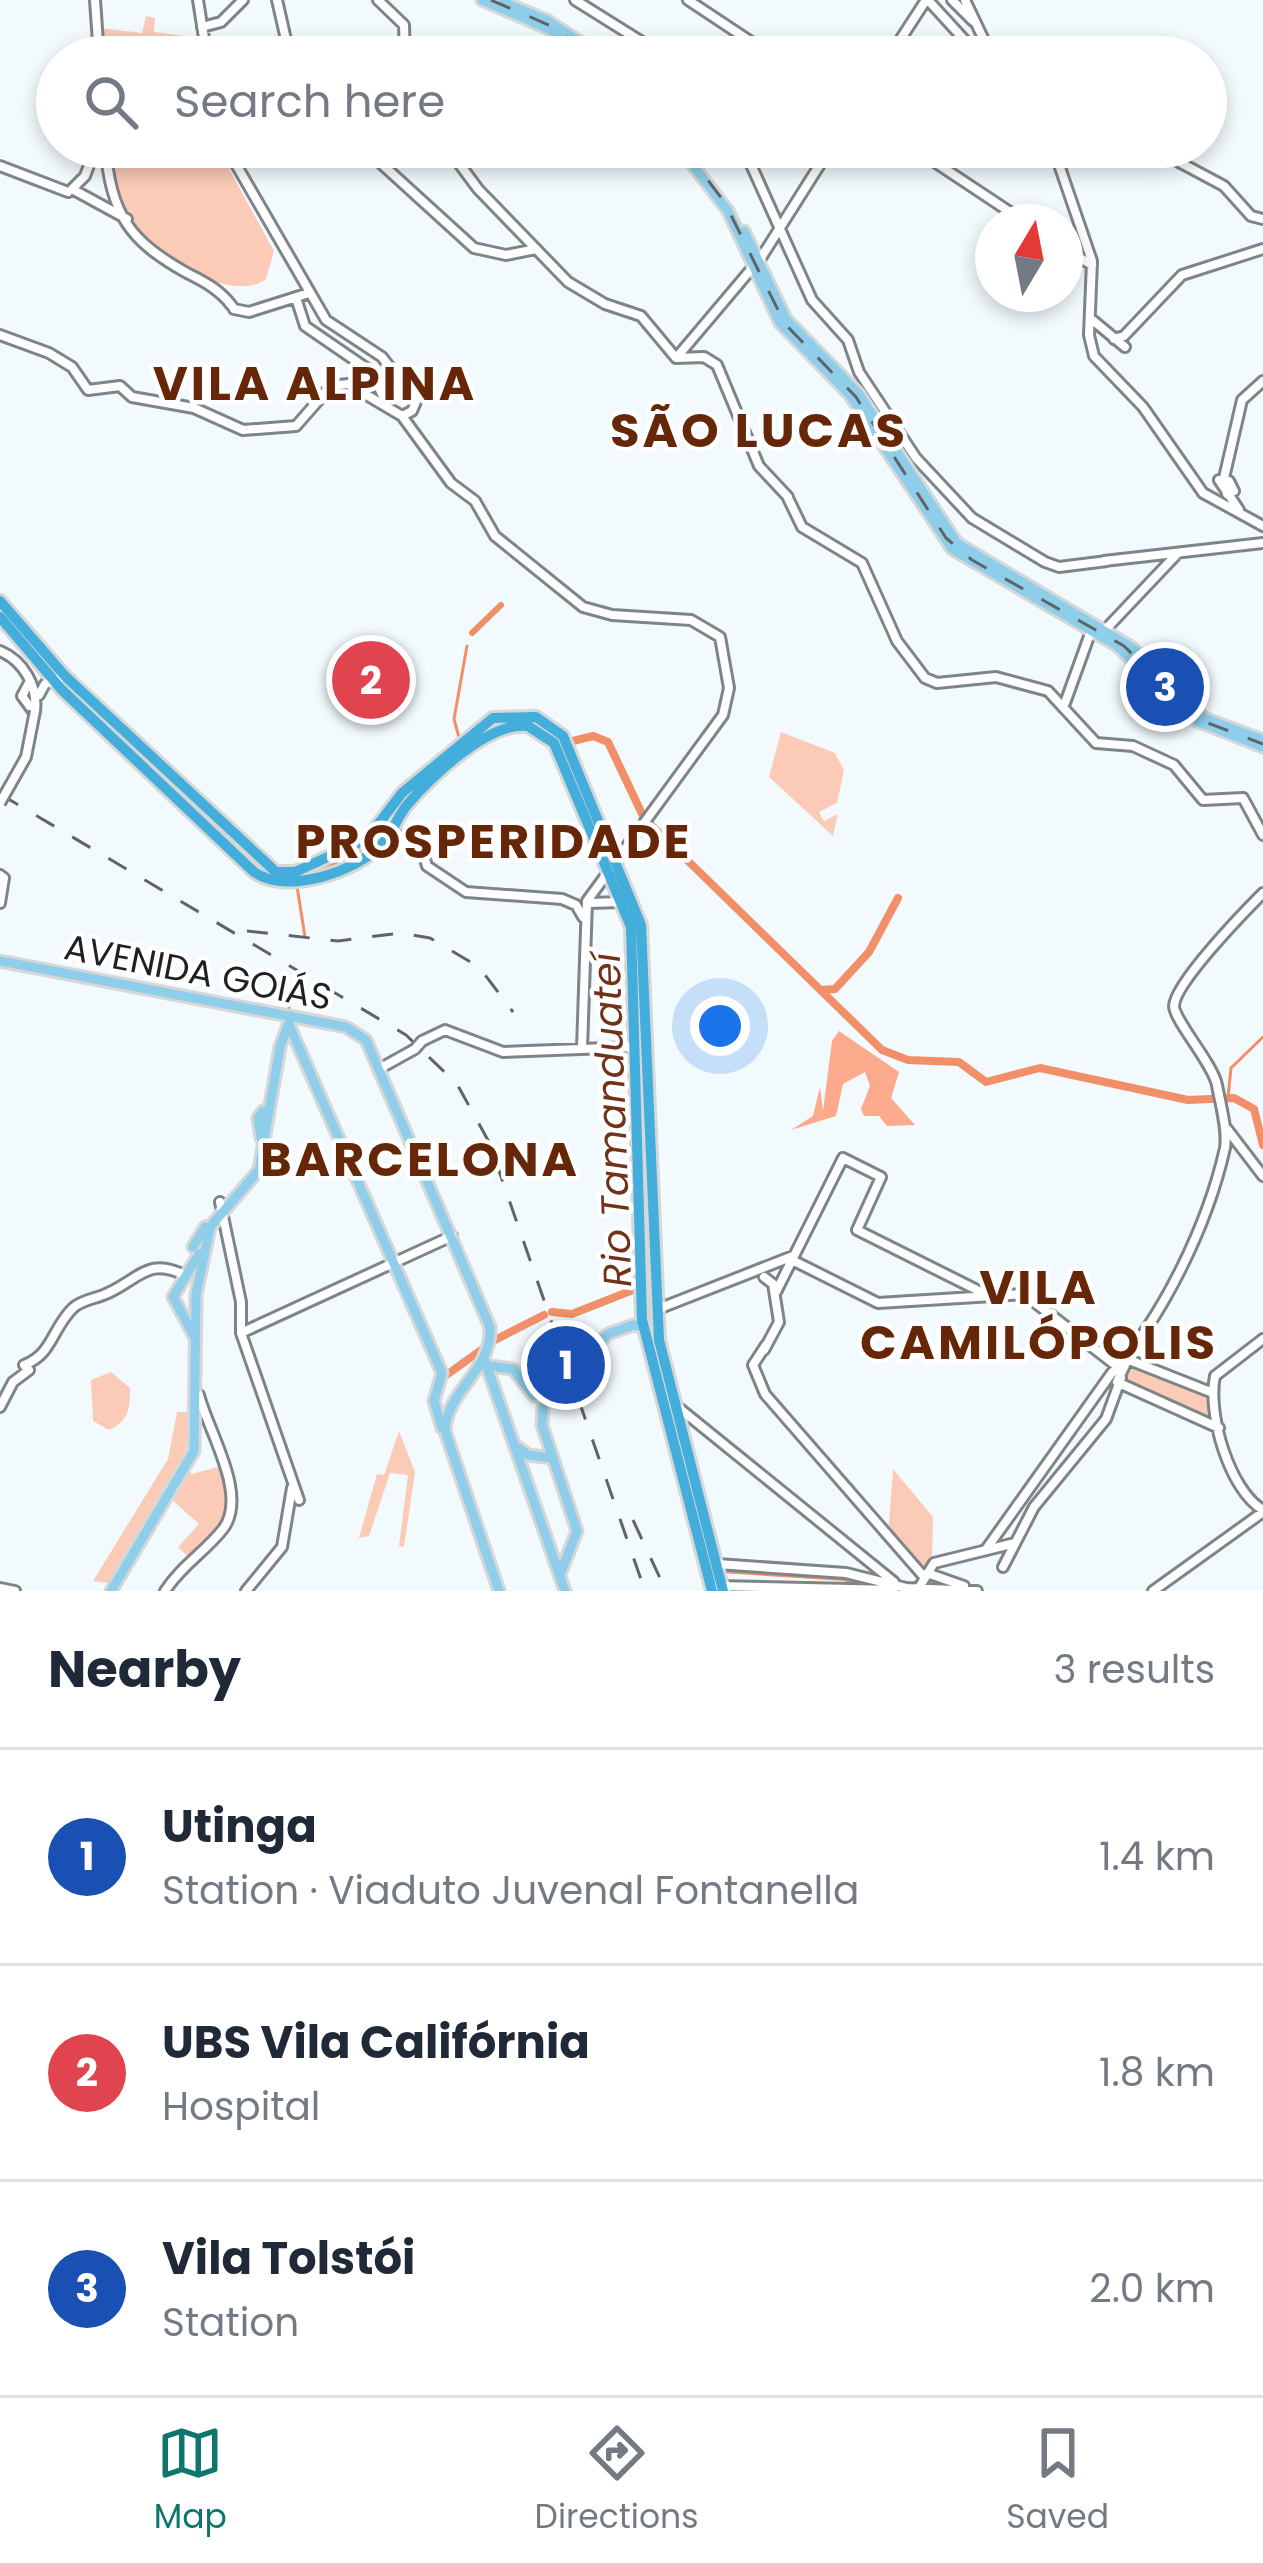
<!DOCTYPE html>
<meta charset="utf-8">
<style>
body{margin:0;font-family:Poppins,sans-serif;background:#f6f6f7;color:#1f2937}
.compass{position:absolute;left:975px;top:204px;width:108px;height:108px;border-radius:50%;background:#fff;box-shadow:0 6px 18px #0003;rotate:10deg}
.you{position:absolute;left:720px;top:1026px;width:42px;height:42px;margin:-30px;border:9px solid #fff;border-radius:50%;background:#1a73e8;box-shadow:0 0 0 18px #1a73e833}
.badge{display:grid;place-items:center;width:78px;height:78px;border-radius:50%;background:#0f766e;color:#fff;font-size:39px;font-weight:700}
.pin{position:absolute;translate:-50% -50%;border:6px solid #fff;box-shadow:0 3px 12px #0006}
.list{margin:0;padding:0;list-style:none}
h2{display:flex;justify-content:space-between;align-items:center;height:156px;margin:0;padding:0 48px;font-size:51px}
h2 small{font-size:39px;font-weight:400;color:#747a83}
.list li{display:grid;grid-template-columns:78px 1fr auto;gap:36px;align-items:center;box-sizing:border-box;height:216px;padding:0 48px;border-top:3px solid #e0e1e3}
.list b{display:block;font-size:45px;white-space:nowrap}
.list p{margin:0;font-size:39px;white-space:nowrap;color:#747a83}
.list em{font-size:39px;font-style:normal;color:#747a83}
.icon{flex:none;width:66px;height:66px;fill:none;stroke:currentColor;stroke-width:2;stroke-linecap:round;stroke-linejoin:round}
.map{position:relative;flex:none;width:1263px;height:1591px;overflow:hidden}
.search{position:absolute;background:#fff;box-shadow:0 6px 18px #0003;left:36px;right:36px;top:36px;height:132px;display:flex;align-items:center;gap:30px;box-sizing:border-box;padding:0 42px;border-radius:66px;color:#747a83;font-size:45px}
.sheet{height:804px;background:#fff}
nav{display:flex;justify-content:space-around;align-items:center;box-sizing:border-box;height:168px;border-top:3px solid #e0e1e3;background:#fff;font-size:33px;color:#747a83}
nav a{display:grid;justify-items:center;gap:6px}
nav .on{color:#0f766e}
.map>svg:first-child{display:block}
.green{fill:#fbcbb8}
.forest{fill:#fbab8c}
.water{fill:#f08f68}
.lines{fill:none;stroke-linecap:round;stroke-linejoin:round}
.stream{stroke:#f08f68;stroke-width:3}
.canal{stroke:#f08f68;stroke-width:6}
.river{stroke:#f08f68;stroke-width:8}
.secondary-casing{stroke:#7e8589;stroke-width:14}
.primary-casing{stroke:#d6d7d7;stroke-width:15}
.highway-casing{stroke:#d6d7d7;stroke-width:16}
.secondary{stroke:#fff;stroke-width:8}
.primary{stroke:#8eceea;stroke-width:9}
.highway{stroke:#43addc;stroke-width:10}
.rail{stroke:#616467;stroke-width:3;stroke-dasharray:21 21;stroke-linecap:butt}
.secondary-bridge-casing{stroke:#7e8589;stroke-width:14;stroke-linecap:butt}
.primary-bridge-casing{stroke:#d6d7d7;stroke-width:15;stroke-linecap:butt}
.secondary-bridge{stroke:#fff;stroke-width:8}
.primary-bridge{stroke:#8eceea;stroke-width:9}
.labels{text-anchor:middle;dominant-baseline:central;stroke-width:9;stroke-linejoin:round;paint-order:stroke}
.street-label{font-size:36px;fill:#1e2022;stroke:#fff}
.water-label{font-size:39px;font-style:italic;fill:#703218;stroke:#fff}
.district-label{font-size:48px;font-weight:bold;letter-spacing:3px;fill:#662708;stroke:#fff}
</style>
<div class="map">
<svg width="1263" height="1591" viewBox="0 0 1263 1591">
<rect width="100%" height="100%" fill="#f2fafe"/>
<path class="green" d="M146,16L155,18L154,32L200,38L203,57H104L99,28L142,33Z
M107,147H217L274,251L266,279C234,304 154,259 133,226C117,202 112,175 107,147Z
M781,732L835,753L844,770L837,803L819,812L824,821L838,814L833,836L769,777Z
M1131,1361L1211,1395L1215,1423L1121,1381Z
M111,1372L130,1388C130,1409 129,1421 109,1430L93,1421L91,1380Z
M177,1412H193L184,1460L146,1525L191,1457L108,1583L93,1581L168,1459Z
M399,1431L415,1472L404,1547L399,1546L408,1475L390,1473L369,1536L359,1538L377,1474L384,1475Z
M221,1466C238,1514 223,1527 189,1558L178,1547L199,1524L170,1498L188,1469L192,1474Z
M893,1469L933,1517L932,1562L924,1572L888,1537Z"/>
<path class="forest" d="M839,1031L899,1072L891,1098L915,1125L887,1126L879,1116H864L861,1109L870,1086L865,1072L843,1084L836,1116L791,1130L813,1116L820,1087L823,1111L832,1041Z"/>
<path class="water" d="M0,605L69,685L270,874L299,875L371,844L399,802L498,721L529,719L560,738L638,920L653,1331L720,1591H715L648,1328L637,942L559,745L513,722L499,726L409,799L368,852L301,880L268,879L65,689L0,613Z"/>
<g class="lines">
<path class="stream" d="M460,741L454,719L467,646
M297,886L305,937
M288,1011L299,976
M1228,1097L1231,1068L1263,1037"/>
<path class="canal" d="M472,633L501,605"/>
<path class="river" d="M573,741L593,736L608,742L644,818L882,1050L908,1060L959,1062L986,1082L1040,1068L1188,1100L1234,1098L1254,1109L1263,1145
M821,990L835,989L869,952L898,898
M552,1312L572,1314L638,1288
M493,1341L544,1315
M445,1376L484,1348
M722,1569L844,1577L881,1586"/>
<g class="secondary-casing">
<path id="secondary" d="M95,0L99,57
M198,0L207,57
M277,0L290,57
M378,0L404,25L405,57
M575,0L666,57
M688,0L774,57
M928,0L980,57
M952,0L973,21
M965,0L992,57
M202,27L221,22L243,0
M889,57L926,0
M96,147L85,176L72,189L127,219
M105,147C112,215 128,240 187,273C205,282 220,290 232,306
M226,147L326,320L382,357L402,383L423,386L412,411L402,416
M363,147L474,248L506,255L536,249
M447,147L478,189L568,282L605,304L641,316L676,358L704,357L717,365L759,466L788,497
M743,147L812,300L848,340L859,372L916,458L972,518L1045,562L1059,567L1107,561
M912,147L1025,222
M1053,147L1092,261L1089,335L1094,356L1143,407L1203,493L1263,526
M1151,147L1224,186L1251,216L1263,219
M1063,163L1102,147
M0,166L68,192
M1065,249L1092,265
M759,261L831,147
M296,298L305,326L372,372L387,405
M234,309L249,312L309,293
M1090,318L1125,347
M0,335L49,353L72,367L88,390L120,386L132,397L194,408L243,430L296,426L331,386L348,384L402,416L451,483L475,501L495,536L583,607L612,615L691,620L720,637L729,688L723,715L587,901L582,1049
M1114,339L1124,336L1182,275L1263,249
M677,357L753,267
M1224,478L1242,400L1263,381
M1227,494L1234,491L1229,481L1219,480L1239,510
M788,498L802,527L862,563L897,641L925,678L937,683L996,677L1048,691L1096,743L1133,746L1174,765L1203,800L1243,798L1263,835
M1104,561L1263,543
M1105,630L1176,555
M0,651C24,661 38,687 35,711
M30,681L22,696L33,711
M39,695L45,684L65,676
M1065,703L1091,631
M389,836L418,835L427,866L466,892L562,899L576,905L583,917
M0,875L4,878L0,903
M589,903L621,902
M422,1041L445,1030L503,1052L634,1047
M379,1069L415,1049
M1227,1129L1263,1176
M220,1202L241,1302V1333L299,1500
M792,1260L878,1303L1024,1294L1118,1367
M764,1277L773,1284L779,1322L764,1350
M776,1292L843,1158L881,1177L857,1230L987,1295
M658,1309L793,1256
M243,1332L452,1236
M1263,1339L1215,1376C1207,1413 1229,1490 1263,1510
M766,1345L753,1365L765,1394L925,1578
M1109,1352L1213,1393
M24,1365C53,1354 52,1328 73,1308C83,1299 96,1299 108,1293C139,1279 149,1256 186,1276
M1117,1382L1126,1363
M1119,1383L1219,1428
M0,1407L13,1382L29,1370
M679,1408L894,1582L893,1590
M987,1548L1111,1374C1163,1318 1208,1224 1225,1148C1228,1130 1220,1103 1217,1085C1213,1064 1174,1020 1174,1006C1175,983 1244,912 1263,893
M717,1564L846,1573L906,1588L977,1591
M1003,1567L1034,1507L1106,1419L1121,1378
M927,1573L964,1586
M717,1586L894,1590
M0,1588L15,1591
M165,1591C181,1566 205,1552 223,1529C249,1495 208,1431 199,1395
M246,1591L282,1547L292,1488
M917,1591L934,1563L1015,1543
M1153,1591L1263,1512"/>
</g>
<g class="primary-casing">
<path id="primary" d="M482,0L547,28L592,57
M503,2L548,21L603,57
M679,147L728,211L780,323L850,395L952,549L1116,645L1197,721L1263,747
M744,231L786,319L858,393L957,543L1131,647L1204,718L1263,740
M0,961L346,1027L366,1040L490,1327C492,1372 447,1389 445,1431L499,1591
M289,1025L442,1373L434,1401L442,1428
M261,1138L258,1118L263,1111
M193,1247L205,1227
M608,1334L633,1325L644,1327
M194,1336L173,1297L199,1254
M485,1361L565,1591
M481,1365L513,1369L534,1396L550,1391
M554,1388L543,1407L542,1425L577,1531L561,1572
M519,1448L528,1455L553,1458
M111,1591L194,1451L196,1295L210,1227L259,1170L280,1047L291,1017"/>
</g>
<g class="highway-casing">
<path id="highway" d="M0,601L65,676L276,872H295L367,839L402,793L493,718L536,717L563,736L641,925L659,1340L723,1591
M0,617L62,690L254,872C287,895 356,872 382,844C393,833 397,817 407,805C432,776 489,721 528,726L554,743L631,927L642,1320L712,1591"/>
</g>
<use href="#secondary" class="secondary"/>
<use href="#primary" class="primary"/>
<use href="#highway" class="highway"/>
<path class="rail" d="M491,0L551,26L597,57
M683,147L725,203L785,324L856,397L946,538L972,560L1124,646L1200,720L1263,744
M0,794L406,1035L457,1084L489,1142L645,1591
M247,931L338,941L400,933L430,938L479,967L513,1012
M633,1520L666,1591"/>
<g class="secondary-bridge-casing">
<path id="secondary-bridge" d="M0,803L26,757L35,711
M415,1049L422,1041"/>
</g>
<g class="primary-bridge-casing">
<path id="primary-bridge" d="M554,1388L608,1334"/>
</g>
<use href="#secondary-bridge" class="secondary-bridge"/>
<use href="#primary-bridge" class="primary-bridge"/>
</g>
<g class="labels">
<g class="street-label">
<text transform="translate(198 972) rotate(11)">AVENIDA GOIÁS</text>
</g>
<g class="water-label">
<text transform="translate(612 1120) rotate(-92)">Rio Tamanduateí</text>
</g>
<g class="district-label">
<text x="315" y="383">VILA ALPINA</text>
<text x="759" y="430">SÃO LUCAS</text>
<text x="494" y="841">PROSPERIDADE</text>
<text x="420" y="1159">BARCELONA</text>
<text x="1039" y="1287">VILA<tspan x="1039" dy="55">CAMILÓPOLIS</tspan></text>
</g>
</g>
</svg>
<svg class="compass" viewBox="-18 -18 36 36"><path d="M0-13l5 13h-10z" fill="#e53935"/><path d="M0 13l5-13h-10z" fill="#747a83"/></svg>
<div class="you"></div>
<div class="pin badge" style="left:566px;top:1365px;background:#1a4fb4">1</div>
<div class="pin badge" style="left:371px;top:680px;background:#e0444e">2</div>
<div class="pin badge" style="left:1165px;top:687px;background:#1a4fb4">3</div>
<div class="search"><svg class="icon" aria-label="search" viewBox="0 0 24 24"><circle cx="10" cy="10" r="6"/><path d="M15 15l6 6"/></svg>Search here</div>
</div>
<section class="sheet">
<h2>Nearby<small>3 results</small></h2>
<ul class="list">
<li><span class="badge" style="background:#1a4fb4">1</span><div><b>Utinga</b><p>Station · Viaduto Juvenal Fontanella</p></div><em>1.4 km</em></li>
<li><span class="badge" style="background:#e0444e">2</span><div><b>UBS Vila Califórnia</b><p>Hospital</p></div><em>1.8 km</em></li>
<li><span class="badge" style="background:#1a4fb4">3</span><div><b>Vila Tolstói</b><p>Station</p></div><em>2.0 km</em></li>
</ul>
</section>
<nav>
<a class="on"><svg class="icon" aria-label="map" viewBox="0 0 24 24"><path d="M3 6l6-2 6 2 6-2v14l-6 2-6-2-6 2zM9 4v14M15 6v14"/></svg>Map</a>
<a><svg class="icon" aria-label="directions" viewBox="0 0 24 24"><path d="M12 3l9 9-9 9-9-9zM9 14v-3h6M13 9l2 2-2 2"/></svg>Directions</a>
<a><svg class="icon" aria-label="saved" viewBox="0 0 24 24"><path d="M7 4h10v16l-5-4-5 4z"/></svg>Saved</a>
</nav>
